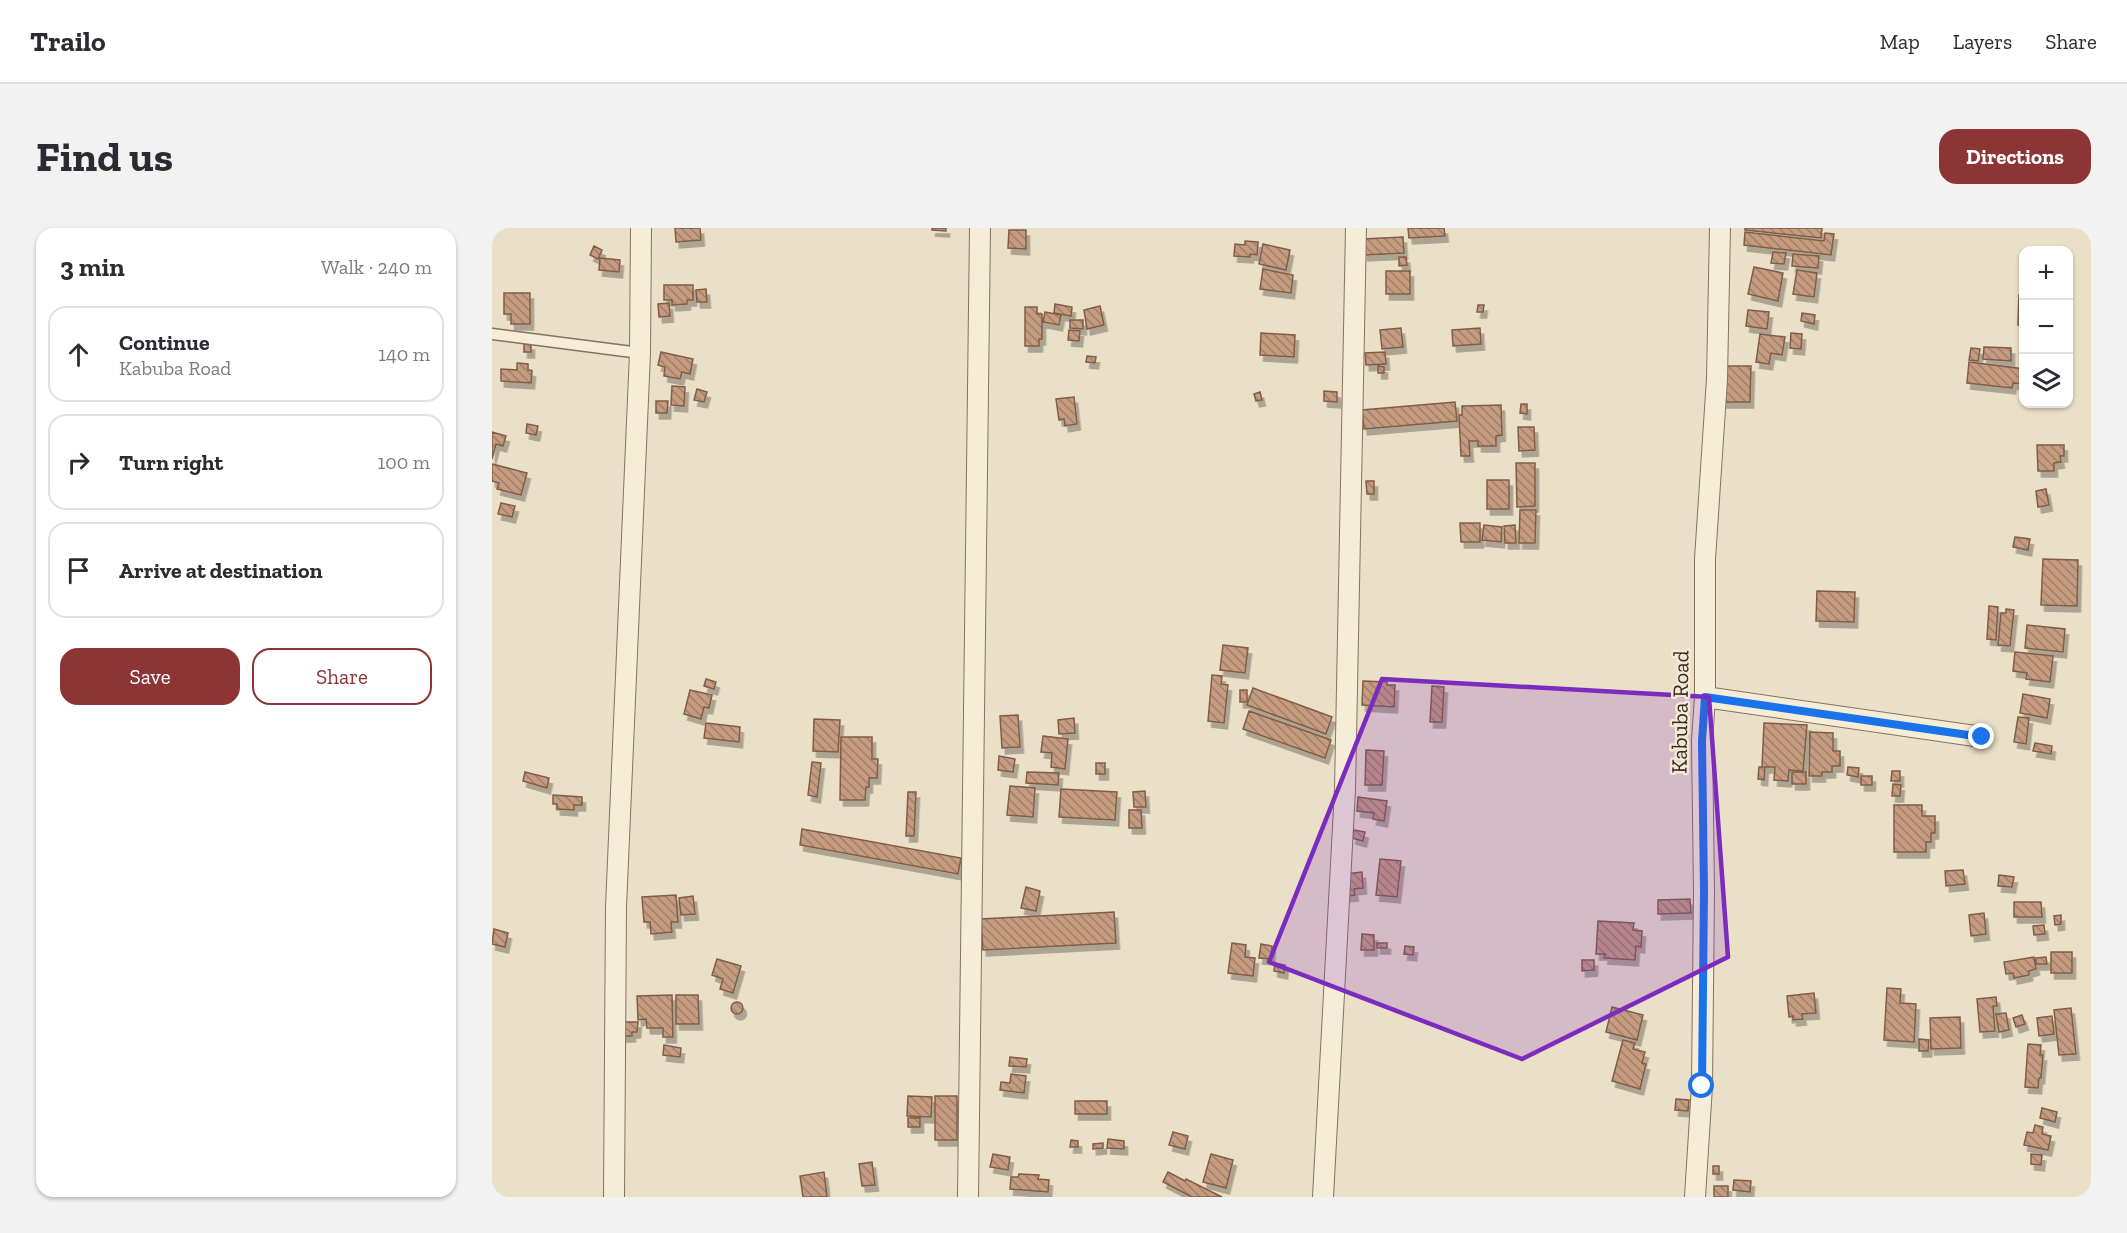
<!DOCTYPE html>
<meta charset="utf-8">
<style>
body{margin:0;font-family:"Zilla Slab",serif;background:#f2f2f3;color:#2b2b33}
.controls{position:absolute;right:18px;top:18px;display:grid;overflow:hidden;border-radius:12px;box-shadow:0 2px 4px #0004}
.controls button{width:54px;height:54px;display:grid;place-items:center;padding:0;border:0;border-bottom:2px solid #e1e1e2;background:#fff;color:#2b2b33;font:30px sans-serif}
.stop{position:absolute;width:18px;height:18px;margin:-14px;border:4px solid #1a73e8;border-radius:50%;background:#fff}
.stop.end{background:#1a73e8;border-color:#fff;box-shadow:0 2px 6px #0008}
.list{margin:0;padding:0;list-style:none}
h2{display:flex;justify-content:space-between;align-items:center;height:78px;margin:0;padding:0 24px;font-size:26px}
h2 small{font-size:20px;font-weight:400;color:#7c7c81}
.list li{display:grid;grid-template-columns:39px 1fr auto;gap:18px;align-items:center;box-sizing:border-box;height:96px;margin:0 12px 12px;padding:0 12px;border:2px solid #e1e1e2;border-radius:18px}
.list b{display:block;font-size:22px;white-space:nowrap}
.list p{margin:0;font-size:20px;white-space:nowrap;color:#7c7c81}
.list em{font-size:20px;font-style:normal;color:#7c7c81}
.actions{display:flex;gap:12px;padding:18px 24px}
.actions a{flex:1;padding:14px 0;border:2px solid #8d3435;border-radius:18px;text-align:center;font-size:21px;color:#8d3435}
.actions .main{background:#8d3435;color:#fff}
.icon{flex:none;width:33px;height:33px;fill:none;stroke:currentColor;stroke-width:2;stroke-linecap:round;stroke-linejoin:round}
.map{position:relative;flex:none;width:1599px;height:969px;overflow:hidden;border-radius:18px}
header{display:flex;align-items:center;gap:36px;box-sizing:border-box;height:84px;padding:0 30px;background:#fff;border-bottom:2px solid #e1e1e2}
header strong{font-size:28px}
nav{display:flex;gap:33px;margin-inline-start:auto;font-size:21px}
.intro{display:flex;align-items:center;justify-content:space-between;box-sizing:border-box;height:144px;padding:0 36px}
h1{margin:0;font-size:42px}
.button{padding:15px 27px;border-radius:18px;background:#8d3435;color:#fff;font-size:21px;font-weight:700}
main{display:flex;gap:36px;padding:0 36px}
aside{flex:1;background:#fff;border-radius:18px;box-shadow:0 2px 4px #0004}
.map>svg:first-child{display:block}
.building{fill:url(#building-back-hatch);stroke:#815d46;stroke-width:1.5;filter:url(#shadow)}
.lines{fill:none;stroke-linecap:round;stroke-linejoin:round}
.lane-casing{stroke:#84725e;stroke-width:13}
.street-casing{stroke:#84725e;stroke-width:22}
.lane{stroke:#f6edd9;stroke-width:10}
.street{stroke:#f6edd9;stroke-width:20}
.route{stroke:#1a73e8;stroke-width:8}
.marked{fill:#7b2cbf;fill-opacity:0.2;stroke:#7b2cbf;stroke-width:4.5;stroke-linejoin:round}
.labels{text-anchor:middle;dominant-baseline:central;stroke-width:5;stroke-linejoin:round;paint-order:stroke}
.street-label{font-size:22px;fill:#362a20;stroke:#f2ead6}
</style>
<header>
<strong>Trailo</strong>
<nav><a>Map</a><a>Layers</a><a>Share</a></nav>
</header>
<div class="intro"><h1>Find us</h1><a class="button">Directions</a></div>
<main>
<aside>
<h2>3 min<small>Walk · 240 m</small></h2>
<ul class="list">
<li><svg class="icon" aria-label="ahead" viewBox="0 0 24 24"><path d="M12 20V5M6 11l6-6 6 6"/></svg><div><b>Continue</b><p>Kabuba Road</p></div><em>140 m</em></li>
<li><svg class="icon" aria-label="right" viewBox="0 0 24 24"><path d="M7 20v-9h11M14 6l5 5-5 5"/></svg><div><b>Turn right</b></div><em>100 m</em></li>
<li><svg class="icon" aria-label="arrive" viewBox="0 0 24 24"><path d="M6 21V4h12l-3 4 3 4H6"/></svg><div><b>Arrive at destination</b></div></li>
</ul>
<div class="actions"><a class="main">Save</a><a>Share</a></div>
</aside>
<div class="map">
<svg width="1599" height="969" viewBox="0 0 1599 969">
<defs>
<pattern id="building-back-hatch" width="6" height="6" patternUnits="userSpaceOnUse" patternTransform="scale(1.5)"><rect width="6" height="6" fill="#c59c80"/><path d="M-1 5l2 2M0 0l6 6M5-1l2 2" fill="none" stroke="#a17f68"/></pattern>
<filter id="shadow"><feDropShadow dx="3.5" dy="6" stdDeviation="0" flood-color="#0004"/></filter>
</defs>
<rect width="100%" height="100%" fill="#eadfc7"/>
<path class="building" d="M183,0H208L209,12L184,14Z
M440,0H454V3L440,2Z
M916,0H952L953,8L917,10Z
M1253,0H1330L1329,10L1253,2Z
M517,2H534V21L516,20Z
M1253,4L1332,13L1333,5L1342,6L1339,27L1252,17Z
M911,9L912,25L872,27L871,11Z
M753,13L766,14L765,27L758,26V29L742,28L743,16L753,17Z
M771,16L798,22L794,42L767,36Z
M102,18L110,22L106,31L98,27Z
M1281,24L1294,25L1292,36L1279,35Z
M1301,26L1327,28L1326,40L1300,38Z
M907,29H914L915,37L907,38Z
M108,30L128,32L127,44L107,42Z
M1262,39L1291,45L1286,73L1256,66Z
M771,41L801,47L799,65L768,61Z
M1305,42L1325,45L1322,69L1301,66Z
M894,43H918V66H894Z
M172,57H201V72H195V76L180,77V72H172Z
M214,61L215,74H205L204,62Z
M12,65H38V96H19V86H12Z
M1527,67H1532V97H1526Z
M177,75L178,88L167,89L166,76Z
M563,76L580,79L579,88L562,85Z
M986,77H992L991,84H985Z
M608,78L612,97L595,101L592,82Z
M533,79H545V86H550V111H547V118H533Z
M1256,82L1277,84L1275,101L1254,98Z
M553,84L569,87L567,97L551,94Z
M1310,85L1323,87L1322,96L1309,93Z
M578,92H591V101L578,100Z
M909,100L911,119L890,121L888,102Z
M988,100L989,116L961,118L960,102Z
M577,102L588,103L587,113L576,112Z
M769,105L803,107L802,129L768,127Z
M1299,105L1310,106L1309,121L1298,120Z
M1268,106L1293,109L1290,127L1279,125L1277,136L1264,134Z
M32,116H39V124H32Z
M1492,119L1519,120V133L1491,131Z
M1479,120L1488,121L1486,133L1477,132Z
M169,124L201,131L198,146L190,144L188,151L172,148L173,139L166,137Z
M893,124L894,136L874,137L873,125Z
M595,128L604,129L603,135L594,134Z
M1477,134L1532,141V156L1521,155L1520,160L1475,155Z
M25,135L36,136V142L40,143L39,155L9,153V141L25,142Z
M886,138L892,139V145H886Z
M1232,138H1259L1258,174H1231Z
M180,158L193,159L192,178L179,177Z
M205,161L215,164L212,174L202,172Z
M832,163L845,164V174L832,173Z
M768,164L770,172L764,173L762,166Z
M582,169L585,196L573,198L572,191L567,192L564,171Z
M164,173H176L175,185H164Z
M963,174L965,193L872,201L870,182Z
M1029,176H1035V186L1028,185Z
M1009,177L1010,207L1004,208V218H986V213H977L978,228H969L967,187H970V178Z
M35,196L46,198L44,207L34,205Z
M1026,199H1042L1043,222L1027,223Z
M0,204L14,208L11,218L4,216L0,231Z
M1545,217H1572V228H1568L1569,234L1562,235V243H1546Z
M1024,235H1043V278L1025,279Z
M0,236L35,245L29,267L5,261L7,255L0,253Z
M995,252H1017V281H995Z
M874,253H882V266H875Z
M1554,261L1557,277L1546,279L1544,263Z
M9,275L23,278L20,289L6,286Z
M1028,282H1044L1043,315H1027Z
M968,295H988V314H969Z
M992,297L1010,299L1009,314L990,312Z
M1023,297L1024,315H1013L1012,298Z
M1523,309L1538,311L1536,322L1521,319Z
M1551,331L1586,332L1585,378L1549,377Z
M1325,363L1363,364L1362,394L1324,393Z
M1497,378L1506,379L1504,412L1495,411Z
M1514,381L1522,382L1518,418L1506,417L1509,385H1514Z
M1535,397L1573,401L1571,424L1533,420Z
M731,417L756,420L753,445L728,442Z
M1523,424L1561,428L1558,454L1534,451L1535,445L1521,443Z
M720,447L730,448L729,456L736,457L732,495L716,493Z
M214,451L224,454L222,461L212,458Z
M871,453L895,454V457H903L902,479L870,477Z
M940,458L952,459L950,494H938Z
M761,460L840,489L834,506L755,477Z
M198,462L220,467L217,480L212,479L209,491L192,486Z
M748,462H755V474H748Z
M1531,466L1558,471L1555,490L1528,485Z
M757,483L839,512L833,530L751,501Z
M526,487L528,519L510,520L508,488Z
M1526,489L1537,490L1534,516L1522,514Z
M582,490L583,505L567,506L566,492Z
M322,491L348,492L346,524L321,523Z
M214,495L248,499L247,514L212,510Z
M1272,495L1315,497L1311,543L1297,542L1296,553L1282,552L1283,539H1270Z
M1318,504L1341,505V523H1348V538H1340V544H1330V548H1317Z
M551,508L576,511L573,541L559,539L560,525L549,524Z
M349,509H380V531H386L385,550H377V559H374L373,572H348Z
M1543,515L1560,518L1559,526L1541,523Z
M874,522L892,523L890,557H873Z
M507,528L523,531L521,544L506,542Z
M320,534L329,535L325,569L316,567Z
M604,535H613V546H604Z
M1267,539H1273L1272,552L1266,551Z
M1356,539L1367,540L1366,549L1355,547Z
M1400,543H1408V553H1399Z
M33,544L57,550L55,560L31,553Z
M535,544L567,545L566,557L534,555Z
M1300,544H1314V556H1300Z
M1369,548H1380V557H1369Z
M1401,556L1409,557L1408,568H1400Z
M518,558L543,560L541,589L515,587Z
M569,561L625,564L623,592L567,589Z
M653,563L654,579H642L641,564Z
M416,564H424L422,608H414Z
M61,567L90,569V577H82V582L65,581V576H61Z
M866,569L895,573L892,593L881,591L882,585L865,583Z
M1402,577H1430V588H1443V605H1439V614H1434V624H1402Z
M637,582H649L650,600H637Z
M310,601L469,630L466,646L308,617Z
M862,602L873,604L871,613L860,610Z
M888,631L909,633L905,669L884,667Z
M1471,642L1473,656L1454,658L1453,643Z
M870,644L871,660L862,661L863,667L855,668L853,646Z
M1507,647L1522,649L1520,659L1506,658Z
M534,659L548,663L544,683L529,680Z
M184,667L186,694H179L180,704L159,706L158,694H152L150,669Z
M201,668L203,686L189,687L187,670Z
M1198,671L1199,685L1166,686V672Z
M1522,674H1549L1550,689H1522Z
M622,684L624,715L491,722L489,691Z
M1492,685L1494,706L1479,708L1477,687Z
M1569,687V696L1563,697L1562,688Z
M1106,693L1142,695L1141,702L1150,703L1149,719L1144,718L1143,732L1112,730L1113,726H1104Z
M1552,697L1553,706L1542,707L1541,698Z
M2,701L16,705L13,719L0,716Z
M870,706L882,707V722H869Z
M740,715L754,717L753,729L763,730L761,748L736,745Z
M885,715H895V720H885Z
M769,716L780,718L779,731L767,730Z
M913,718L922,719L921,727L912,726Z
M1559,724H1580V745H1559Z
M1542,729L1544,741L1537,743V747L1522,750L1521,745L1514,746L1512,734Z
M1554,729L1555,736H1544V730Z
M225,731L249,738L241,765L228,761L231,751L220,747Z
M1090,732H1102V742L1090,743Z
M783,735L793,737L792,745L782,743Z
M1395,760L1409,761L1408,775L1424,776L1422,814L1392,812Z
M1322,765L1324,785L1310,786L1311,791L1301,792V788L1297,789L1295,768Z
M180,767L181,809H171V800H155L154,791L146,792L145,768Z
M184,767H206L207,796H184Z
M1504,769L1505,778H1501L1503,803L1488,804L1485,771Z
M239 780a6 6 0 1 1 12 0a6 6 0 1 1-12 0Z
M1120,779L1151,787L1145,812L1114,804Z
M1579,780L1584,826L1567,827L1562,782Z
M1514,785L1517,802L1507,804L1504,786Z
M1530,787L1533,796L1524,799L1521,790Z
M1560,788L1562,806L1547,808L1545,790Z
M1468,789L1469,820L1439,821L1438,790Z
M128,794H146L145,804H140V808H128Z
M1427,811L1437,812L1436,823H1427Z
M1131,812L1143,815L1141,821L1153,824L1150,835L1154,836L1148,861L1120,853Z
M1536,816L1549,817L1548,827H1551L1549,850H1547L1546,860L1533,859Z
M172,817L189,820L188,829L171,827Z
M518,829L535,831L534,839L517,838Z
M519,846L534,848L532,865L508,862L509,854L518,855Z
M416,868L440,869L439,889L415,888Z
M443,868H465V912H443Z
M1184,871L1197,872L1196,883L1183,882Z
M583,873H615V886H583Z
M1550,880L1565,884L1563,894L1548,890Z
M416,890H428V899H416Z
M1543,897L1551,899L1550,906L1559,908L1556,922L1532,917L1535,904L1541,905Z
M681,904L696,908L693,921L677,917Z
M616,911L632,913V921L615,920Z
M579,912L586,913V919H578Z
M611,915V920L601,921V916Z
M501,926L518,929L516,942L498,939Z
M719,926L741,932L734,960L711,954Z
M1539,926L1550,927L1549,937L1539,936Z
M380,934L383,957L370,958L367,936Z
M1221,938H1227V946H1221Z
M332,944L335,969H311L308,948Z
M676,944L693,953L694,951L730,969H700L671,954Z
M527,946L547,947L546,951L557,952L556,964L518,961L519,949H526Z
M1242,952L1259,953L1258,964L1241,962Z
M1222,958H1236V969H1222Z"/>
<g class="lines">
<g class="lane-casing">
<path id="lane" d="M0,106L148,125"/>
</g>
<g class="street-casing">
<path id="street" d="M1213,469L1490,509
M122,969L124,679L148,125L149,0
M476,969L488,0
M831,969L853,562L864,0
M1203,969L1210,858L1212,663L1210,513L1213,469V331L1225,151L1228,0"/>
</g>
<use href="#lane" class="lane"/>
<use href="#street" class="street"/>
</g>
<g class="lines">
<path class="route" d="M1210,858L1212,663L1210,513L1213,469L1490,509"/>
</g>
<path class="marked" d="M890,451L1217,469L1236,729L1030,831L777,734Z"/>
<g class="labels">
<g class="street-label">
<text transform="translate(1188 484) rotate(-89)">Kabuba Road</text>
</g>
</g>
</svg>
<div class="controls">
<button>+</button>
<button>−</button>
<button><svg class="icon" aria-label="layers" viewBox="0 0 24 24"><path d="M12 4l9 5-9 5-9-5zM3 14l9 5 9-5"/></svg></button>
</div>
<div class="stop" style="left:1210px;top:858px"></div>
<div class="stop end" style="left:1490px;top:509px"></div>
</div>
</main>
